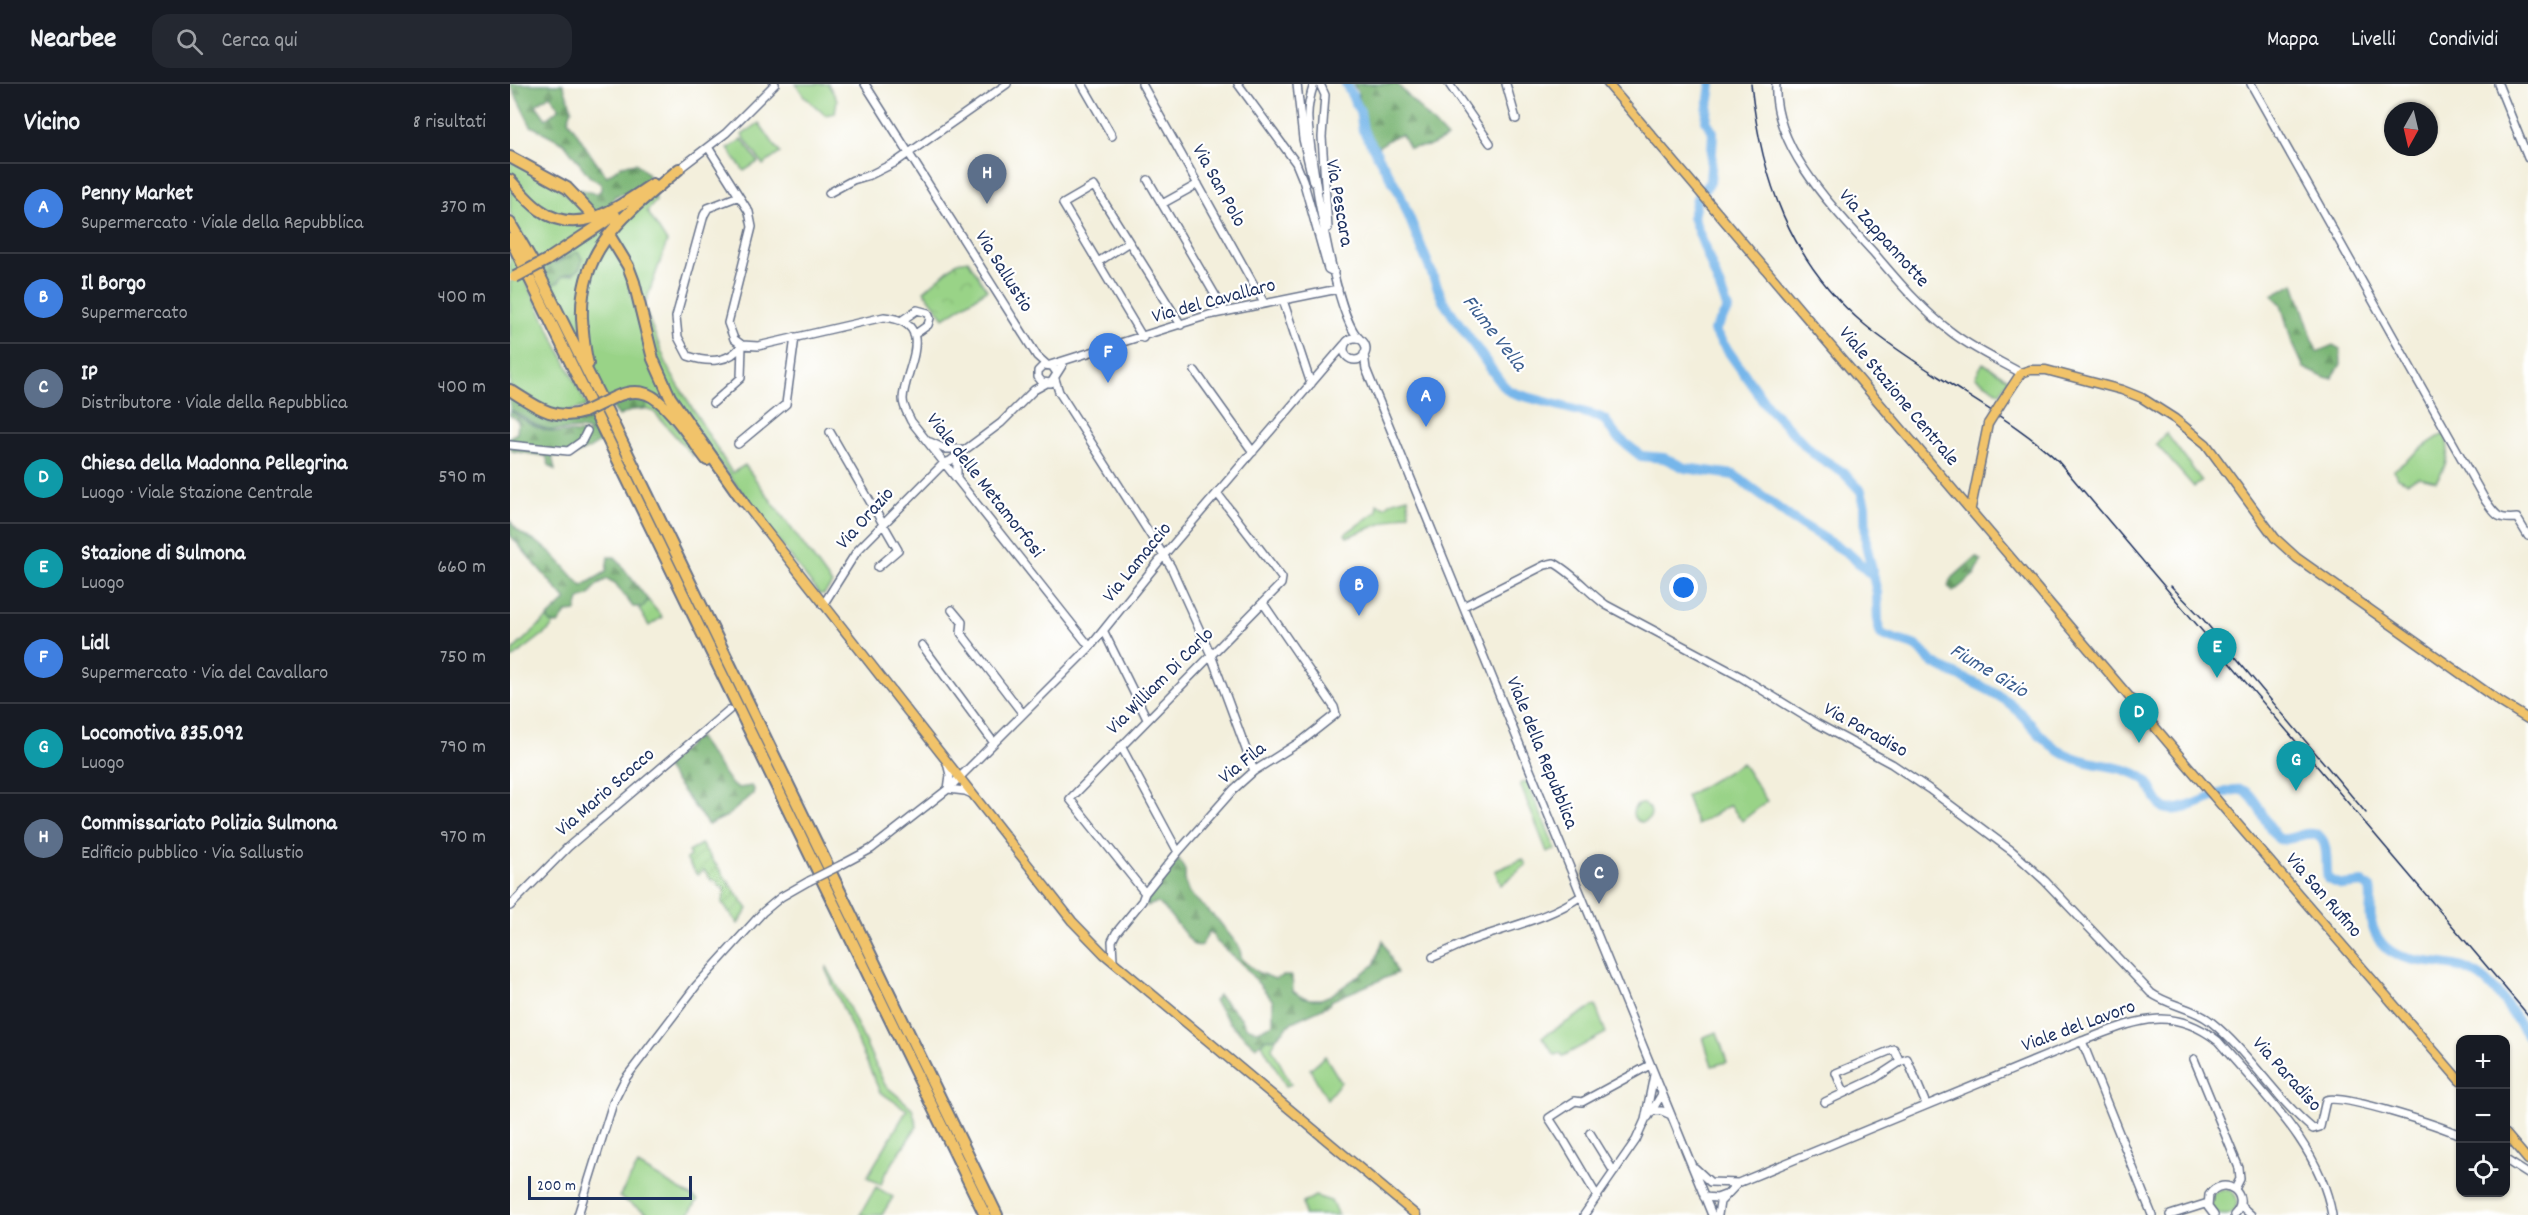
<!DOCTYPE html>
<html lang="it">
<meta charset="utf-8">
<style>
body{margin:0;font-family:Dekko,sans-serif;background:#242831;color:#f1f3f6}
.controls{position:absolute;right:18px;bottom:18px;display:grid;overflow:hidden;border-radius:12px;box-shadow:0 2px 4px #0004}
.controls button{width:54px;height:54px;display:grid;place-items:center;padding:0;border:0;border-bottom:2px solid #363941;background:#171b24;color:#f1f3f6;font:30px sans-serif}
.compass{position:absolute;left:1874px;top:18px;width:54px;height:54px;border-radius:50%;background:#171b24;box-shadow:0 2px 4px #0004;rotate:188deg}
.scale{position:absolute;left:18px;bottom:15px;width:164px;box-sizing:border-box;padding-left:6px;border:3px solid #1b2f5e;border-top:0;font-size:16px;line-height:21px;white-space:nowrap;color:#1b2f5e;-webkit-text-stroke:4px #fff;paint-order:stroke}
.you{position:absolute;left:1174px;top:504px;width:21px;height:21px;margin:-15px;border:4px solid #fff;border-radius:50%;background:#1a73e8;box-shadow:0 0 0 9px #1a73e833}
.badge{display:grid;place-items:center;width:39px;height:39px;border-radius:50%;background:#7c3aed;color:#fff;font-size:20px;font-weight:700}
.pin{position:absolute;translate:-50% -50px;filter:drop-shadow(0 2px 3px #0008)}
.pin::after{content:'';position:absolute;top:32px;width:21px;height:18px;background:inherit;clip-path:polygon(0 0,100% 0,50% 100%)}
.list{margin:0;padding:0;list-style:none}
h2{display:flex;justify-content:space-between;align-items:center;height:78px;margin:0;padding:0 24px;font-size:26px}
h2 small{font-size:20px;font-weight:400;color:#9ea1a6}
.list li{display:grid;grid-template-columns:39px 1fr auto;gap:18px;align-items:center;box-sizing:border-box;height:90px;padding:0 24px;border-top:2px solid #363941}
.list b{display:block;font-size:22px;white-space:nowrap}
.list p{margin:0;font-size:20px;white-space:nowrap;color:#9ea1a6}
.list em{font-size:20px;font-style:normal;color:#9ea1a6}
.icon{flex:none;width:33px;height:33px;fill:none;stroke:currentColor;stroke-width:2;stroke-linecap:round;stroke-linejoin:round}
.map{position:relative;flex:none;width:2018px;height:1131px;overflow:hidden}
header{display:flex;align-items:center;gap:36px;box-sizing:border-box;height:84px;padding:0 30px;background:#171b24;border-bottom:2px solid #363941}
header strong{font-size:28px}
nav{display:flex;gap:33px;margin-inline-start:auto;font-size:21px}
.search{width:420px;height:54px;background:#242831;display:flex;align-items:center;gap:15px;box-sizing:border-box;padding:0 21px;border-radius:18px;color:#9ea1a6;font-size:22px}
main{display:flex}
aside{flex:1;background:#171b24}
.map>svg:first-child{display:block}
.grass{fill:#99d387;stroke:#5a8172;stroke-width:1.5}
.forest{fill:url(#forest-firs);stroke:#4a7269;stroke-width:1.5;fill-rule:evenodd}
.park{fill:url(#park-crowns);stroke:#5a8172;stroke-width:1.5}
.garden{fill:url(#garden-furrows);stroke:#5a8172;stroke-width:1.5}
.lines{fill:none;stroke-linecap:round;stroke-linejoin:round}
.river{stroke:#76b6ea;stroke-width:10}
.minor-casing{stroke:#67728a;stroke-width:10}
.major-casing{stroke:#67728a;stroke-width:11}
.highway-casing{stroke:#67728a;stroke-width:14}
.minor{stroke:#fff;stroke-width:7}
.major{stroke:#f1c36a;stroke-width:8}
.highway{stroke:#f1c36a;stroke-width:10}
.rail{stroke:#1b2f5e;stroke-width:1.5}
.minor-bridge-casing{stroke:#67728a;stroke-width:10;stroke-linecap:butt}
.major-bridge-casing{stroke:#67728a;stroke-width:11;stroke-linecap:butt}
.highway-bridge-casing{stroke:#67728a;stroke-width:14;stroke-linecap:butt}
.minor-bridge{stroke:#fff;stroke-width:7}
.major-bridge{stroke:#f1c36a;stroke-width:8}
.highway-bridge{stroke:#f1c36a;stroke-width:10}
.labels{text-anchor:middle;dominant-baseline:central;stroke-width:4.5;stroke-linejoin:round;paint-order:stroke}
.street-label{font-size:20px;fill:#1b2f5e;stroke:#fff}
.water-label{font-size:21px;font-style:italic;fill:#3b5e8f;stroke:#fff}
</style>
<header>
<strong>Nearbee</strong>
<div class="search"><svg class="icon" aria-label="search" viewBox="0 0 24 24"><circle cx="10" cy="10" r="6"/><path d="M15 15l6 6"/></svg>Cerca qui</div>
<nav><a>Mappa</a><a>Livelli</a><a>Condividi</a></nav>
</header>
<main>
<aside>
<h2>Vicino<small>8 risultati</small></h2>
<ul class="list">
<li><span class="badge" style="background:#3f7fe0">A</span><div><b>Penny Market</b><p>Supermercato · Viale della Repubblica</p></div><em>370 m</em></li>
<li><span class="badge" style="background:#3f7fe0">B</span><div><b>Il Borgo</b><p>Supermercato</p></div><em>400 m</em></li>
<li><span class="badge" style="background:#5c6f8a">C</span><div><b>IP</b><p>Distributore · Viale della Repubblica</p></div><em>400 m</em></li>
<li><span class="badge" style="background:#0f9aa8">D</span><div><b>Chiesa della Madonna Pellegrina</b><p>Luogo · Viale Stazione Centrale</p></div><em>590 m</em></li>
<li><span class="badge" style="background:#0f9aa8">E</span><div><b>Stazione di Sulmona</b><p>Luogo</p></div><em>660 m</em></li>
<li><span class="badge" style="background:#3f7fe0">F</span><div><b>Lidl</b><p>Supermercato · Via del Cavallaro</p></div><em>750 m</em></li>
<li><span class="badge" style="background:#0f9aa8">G</span><div><b>Locomotiva 835.092</b><p>Luogo</p></div><em>790 m</em></li>
<li><span class="badge" style="background:#5c6f8a">H</span><div><b>Commissariato Polizia Sulmona</b><p>Edificio pubblico · Via Sallustio</p></div><em>970 m</em></li>
</ul>
</aside>
<div class="map">
<svg width="2018" height="1131" viewBox="0 0 2018 1131">
<defs>
<pattern id="forest-firs" width="22" height="20" patternUnits="userSpaceOnUse" patternTransform="scale(1.5)"><rect width="22" height="20" fill="#7ab574"/><path d="M5 1l3.5 6h-7zM16 11l3.5 6h-7z" fill="#639462"/></pattern>
<pattern id="park-crowns" width="20" height="18" patternUnits="userSpaceOnUse" patternTransform="scale(1.5)"><rect width="20" height="18" fill="#99d387"/><path d="M2 6a3 3 0 1 1 6 0M12 15a3 3 0 1 1 6 0" fill="none" stroke="#83b577"/></pattern>
<pattern id="garden-furrows" width="10" height="10" patternUnits="userSpaceOnUse" patternTransform="scale(1.5)"><rect width="10" height="10" fill="#99d387"/><path d="M-1 1l2-2M0 10L10 0M9 11l2-2" fill="none" stroke="#83b577"/></pattern>
</defs>
<rect width="100%" height="100%" fill="#fff"/>
<filter id="ink" filterUnits="userSpaceOnUse"><feTurbulence type="fractalNoise" baseFrequency=".0167" numOctaves="2"/><feDisplacementMap in="SourceGraphic" scale="12" xChannelSelector="R" yChannelSelector="G"/><feConvolveMatrix kernelMatrix="1 2 1 2 8 2 1 2 1" color-interpolation-filters="sRGB"/></filter>
<filter id="wash" filterUnits="userSpaceOnUse"><feTurbulence type="fractalNoise" baseFrequency=".008" numOctaves="4" result="noise"/><feDisplacementMap in="SourceGraphic" scale="24" xChannelSelector="R" yChannelSelector="G"/><feGaussianBlur stdDeviation="1.35" result="paint"/><feColorMatrix in="noise" values="0 0 0 0 0 0 0 0 0 0 0 0 0 0 0 0 0 1.4 0 .05"/><feComposite in="paint" operator="in"/></filter>
<g filter="url(#wash)">
<rect width="100%" height="100%" fill="#f3efdc"/>
<path class="grass" d="M286,0H318L327,16L325,29L315,31L294,12Z
M249,39L270,69L253,81L232,51Z
M232,55L248,78L234,87L218,65Z
M0,76L44,99L81,134L71,136L31,125L0,93Z
M0,100L45,137L91,135L38,179L66,163L107,135L79,177L72,268L39,201L52,192L64,190L53,173L46,179L30,183L0,129Z
M145,111L146,117L137,127L157,158L134,223L159,286L222,389L235,381L322,500L314,510H309L202,369L147,283L131,222L100,151Z
M99,153L115,187L142,286L171,335L148,313L95,314C80,283 71,244 74,209C76,194 92,168 99,153Z
M0,167L4,173L77,322L47,331L0,305V198L6,195L4,190L0,191Z
M1473,279L1499,295L1490,309L1465,293Z
M138,315L144,316L185,366L183,372L144,328L135,325Z
M1656,349L1692,397L1684,403L1646,360Z
M1934,350C1942,364 1936,385 1926,397L1909,393L1897,398L1887,394L1884,386C1901,374 1914,360 1934,350Z
M898,413L899,429L837,453L835,450L867,427V420L875,423L883,417Z
M138,516L152,533L139,542L129,525Z
M37,534L44,540L39,546L0,576L3,566Z
M1232,679L1257,717L1232,737L1220,721L1187,741L1176,712Z
M1017,697L1046,766L1037,768L1010,700Z
M1123 729a9 9 0 1 1 18 0a9 9 0 1 1-18 0Z
M1013,775L1016,781L991,801L985,787Z
M317,883L338,921L375,1001L402,1024L407,1042L374,1092L371,1101L357,1093L397,1026L370,1008L316,886Z
M1085,921L1096,949L1053,972L1050,969L1045,971L1032,953Z
M1207,948L1217,978L1202,982L1193,953Z
M766,954L762,964L781,1000L776,1002L752,960L756,955Z
M815,972L831,998L817,1015L800,985Z
M128,1081L188,1116L178,1131H140L109,1113Z
M366,1103L383,1113L372,1131H350Z
M1701 1118a13 13 0 1 1 26 0a13 13 0 1 1-26 0Z
M805,1112L821,1117L828,1131H794L793,1119Z"/>
<path class="forest" d="M0,0H53L62,25L58,36C71,53 83,78 97,92L111,82L126,79L138,90L137,100L125,107L105,112L100,123L86,132L64,108L70,105L86,110L91,106V100L79,92L54,59L21,42ZM40,11L50,24L36,35L26,21Z
M843,0H887L937,54L920,62L899,64L892,51L885,52L866,64L856,46L847,6Z
M66,168L69,169L72,175C71,190 64,187 52,192L49,198L39,201L30,183L38,179H46Z
M1784,199L1807,268L1823,261L1830,265L1831,280L1822,294H1815L1794,284L1782,258L1771,220L1762,211Z
M0,311C34,333 40,340 81,329L92,356C76,369 62,373 42,372L45,386L39,381L36,372L2,367L0,353L7,349L8,337L0,331V327C14,336 27,345 44,348C55,350 67,346 77,351L80,348C69,342 55,348 43,346C27,344 13,333 0,325Z
M118,311L138,315L135,325L122,326L109,332L100,320Z
M0,436C8,452 25,455 38,466C51,477 60,490 72,502L96,488L98,473H105L138,516L133,523H123L105,499L97,495C95,497 91,498 88,500C78,508 88,510 69,515L66,527L57,528L48,540L41,539L37,534L56,516L0,451Z
M1466,473L1471,477L1465,490L1443,508L1438,502L1440,496Z
M188,653L222,701L229,704L241,702L244,705L243,710L217,732L198,741L154,682Z
M669,775L675,787V798L679,809L708,836L730,864L731,873L736,879L747,888L765,895L773,892H782L783,907L790,912L800,915H811L821,911L864,881L873,856L887,889L820,917L819,921L782,938L766,954L756,955L746,963L720,939L704,917L708,911L732,935L736,943L748,947L763,940V917L734,882L706,857L702,849L699,848L691,862L684,861L654,824L647,819L636,822L635,819Z"/>
<path class="park" d="M458,176L477,206L434,234L414,207L447,178Z"/>
<path class="garden" d="M191,760L238,825L228,840L212,819L215,809L213,802L210,803L205,796L202,797L194,786L187,791L176,775L180,772L178,768Z"/>
<g class="lines">
<path class="river" d="M836,0L850,27L853,46L889,108L933,217L991,299L999,307L1010,311L1087,332L1095,336L1106,352L1131,372L1154,374L1175,384L1224,391L1281,434L1338,469L1364,493
M1201,0L1196,37L1203,48L1201,85L1200,98L1187,114L1183,133L1218,225L1204,247L1257,322L1303,369L1334,389L1351,407L1355,422L1356,460L1367,509L1368,541L1371,550C1382,556 1394,557 1406,562C1413,565 1417,576 1425,580C1448,593 1477,602 1498,618C1518,633 1531,658 1555,670C1579,683 1610,679 1633,694C1643,700 1645,722 1657,725C1676,730 1714,703 1731,706C1747,709 1756,745 1769,755C1779,757 1787,751 1797,750C1823,747 1814,781 1818,795L1832,801L1853,799L1860,804C1863,816 1858,828 1862,841C1877,890 1930,870 1964,889C1987,901 2003,932 2018,952"/>
</g>
</g>
<g filter="url(#ink)">
<g class="lines">
<g class="minor-casing">
<path id="minor" d="M355,0L527,272L537,281
M572,0L602,52
M632,0L754,219
M728,0L786,79L793,96L818,185L824,188
M787,0L793,55L803,98
M804,0C800,12 797,23 798,36C800,73 825,234 849,254
M810,0L815,11L812,53L818,144
M939,0L980,59
M996,0L1006,35
M1266,0C1262,63 1325,126 1364,169C1388,197 1411,225 1440,247C1461,264 1488,276 1511,289
M1741,0L1975,416C1986,431 1987,436 2007,434L2018,452
M1988,0L2018,74
M198,63L239,128L242,143L218,239L224,255L232,261L248,262L374,233C430,238 394,286 393,315C393,323 398,330 401,337L580,563
M169,85L216,49L265,0
M638,96L715,228
M319,109L343,96L360,91L386,78L497,0
M229,112L198,124L194,131L166,233L168,253L178,272C198,279 219,279 232,261
M652,120L688,100
M588,178L619,158
M773,216L801,300
M391,237L407,226L418,229L420,234L418,241L404,251
M633,254L553,120L584,102L671,241
M834 265a11 11 0 1 1 22 0a11 11 0 1 1-22 0Z
M854,270L856,285L1202,1131
M540,281L699,231L828,205
M685,287L743,368
M547,289L542,282L534,281L528,287V293L532,298L541,299L553,280
M545,295L549,308L661,483L701,571L744,687
M203,319L231,294L232,261
M320,348L388,466L368,483
M420,358L435,365H449
M228,360L276,320L285,253
M0,361L58,367L72,357L77,347
M447,393V380L452,369
M313,521L347,467L434,379L440,377L491,339L524,306L535,300
M954,522L1035,481L1044,479C1063,489 1078,508 1096,521L1231,593L1306,639L1382,680L1419,705L1502,767L1535,797L1641,909C1659,922 1682,923 1700,937C1739,968 1764,1013 1803,1045L1810,1043L1816,1016C1834,1010 1930,1042 1950,1051
M442,526L452,538L451,549L513,630
M594,548L637,635
M412,561L484,659
M611,662L668,768
M437,679L440,691L438,705
M438,705L455,707L462,710
M331,781L361,765L438,705L580,563L654,471L834,261
M635,809L560,715L771,500L772,494L707,409
M0,822L58,763L219,626
M923,873C936,868 949,861 962,856C998,843 1040,834 1071,812
M603,876L602,857L606,849L632,817L635,809L668,768L724,705L744,687L793,656L826,630L824,623L753,519
M1572,957L1642,1131
M1684,975L1729,1084L1730,1095L1725,1105
M1334,1008L1326,989L1384,965L1390,978L1397,975L1416,1020
M1315,1018L1364,995L1390,978
M1143,1027H1152L1161,1031
M1138,1033L1152,1010
M1080,1049L1104,1088
M1052,1054L1039,1034L1065,1017L1072,1018L1140,981
M1055,1058L1087,1112
M1996,1076L2018,1090
M1185,1084L1200,1098L1228,1099L1572,957C1623,938 1659,919 1708,957C1752,1009 1810,1061 1822,1131
M1194,1113L1207,1114L1215,1111
M1731,1122L1741,1131
M68,1131L103,1019L115,995L186,902L253,828L271,813L299,797
M1074,1131L1126,1056L1135,1036L1144,991
M1208,1131L1210,1118L1228,1099
M1660,1131L1698,1119
M1704,1131L1698,1123L1699,1111C1714,1089 1743,1112 1724,1131"/>
</g>
<g class="major-casing">
<path id="major" d="M1098,0L1718,729L1950,997
M1490,321L1511,289L1520,286H1536L1612,306L1632,314L1665,335L1696,360L1765,454L1787,474L1992,619L2018,635
M233,417L562,837L594,870L906,1131
M1461,424L1478,340
M1996,1050L2018,1076"/>
</g>
<g class="highway-casing">
<path id="highway" d="M0,73L57,104L82,130
M0,96C9,106 18,118 30,126C70,155 108,122 143,100
M0,139L25,182L97,327L487,1131
M0,154L475,1131
M101,154L118,182L124,198L143,275L160,313L233,417
M37,176L105,131
M78,280C74,265 73,249 72,234C69,161 120,127 169,85
M0,306C24,321 44,338 74,328
M105,313C116,308 126,306 137,310C158,318 183,358 197,376"/>
</g>
<use href="#minor" class="minor"/>
<use href="#major" class="major"/>
<use href="#highway" class="highway"/>
<path class="rail" d="M1241,0C1251,94 1280,178 1355,241C1378,260 1404,277 1429,293C1470,320 1513,344 1548,377L2018,931
M1661,502L1692,534L1856,729"/>
<g class="minor-bridge-casing">
<path id="minor-bridge" d="M299,797L331,781"/>
</g>
<g class="major-bridge-casing">
<path id="major-bridge" d="M1478,340L1490,321"/>
</g>
<g class="highway-bridge-casing">
<path id="highway-bridge" d="M5,193L37,176
M74,328L105,313"/>
</g>
<use href="#minor-bridge" class="minor-bridge"/>
<use href="#major-bridge" class="major-bridge"/>
<use href="#highway-bridge" class="highway-bridge"/>
</g>
</g>
<g class="labels">
<g class="street-label">
<text transform="translate(708 102) rotate(61)">Via San Polo</text>
<text transform="translate(828 119) rotate(80)">Via Pescara</text>
<text transform="translate(1373 155) rotate(48)">Via Zappannotte</text>
<text transform="translate(493 188) rotate(58)">Via Sallustio</text>
<text transform="translate(704 218) rotate(-15)">Via del Cavallaro</text>
<text transform="translate(1388 313) rotate(50)">Viale Stazione Centrale</text>
<text transform="translate(474 402) rotate(52)">Viale delle Metamorfosi</text>
<text transform="translate(356 435) rotate(-48)">Via Orazio</text>
<text transform="translate(628 479) rotate(-51)">Via Lamaccio</text>
<text transform="translate(651 598) rotate(-45)">Via William Di Carlo</text>
<text transform="translate(1355 647) rotate(29)">Via Paradiso</text>
<text transform="translate(1031 669) rotate(68)">Viale della Repubblica</text>
<text transform="translate(733 680) rotate(-39)">Via Fila</text>
<text transform="translate(96 709) rotate(-41)">Via Mario Scocco</text>
<text transform="translate(1813 812) rotate(49)">Via San Rufino</text>
<text transform="translate(1569 943) rotate(-20)">Viale del Lavoro</text>
<text transform="translate(1776 991) rotate(48)">Via Paradiso</text>
</g>
<g class="water-label">
<text transform="translate(983 250) rotate(52)">Fiume Vella</text>
<text transform="translate(1478 588) rotate(31)">Fiume Gizio</text>
</g>
</g>
</svg>
<div class="controls">
<button>+</button>
<button>−</button>
<button><svg class="icon" aria-label="locate" viewBox="0 0 24 24"><circle cx="12" cy="12" r="6"/><path d="M12 2v4M12 18v4M2 12h4M18 12h4"/></svg></button>
</div>
<svg class="compass" viewBox="-18 -18 36 36"><path d="M0-13l5 13h-10z" fill="#e53935"/><path d="M0 13l5-13h-10z" fill="#9ea1a6"/></svg>
<div class="scale">200 m</div>
<div class="you"></div>
<div class="pin badge" style="left:916px;top:343px;background:#3f7fe0">A</div>
<div class="pin badge" style="left:849px;top:532px;background:#3f7fe0">B</div>
<div class="pin badge" style="left:1089px;top:820px;background:#5c6f8a">C</div>
<div class="pin badge" style="left:1629px;top:659px;background:#0f9aa8">D</div>
<div class="pin badge" style="left:1707px;top:594px;background:#0f9aa8">E</div>
<div class="pin badge" style="left:598px;top:299px;background:#3f7fe0">F</div>
<div class="pin badge" style="left:1786px;top:707px;background:#0f9aa8">G</div>
<div class="pin badge" style="left:477px;top:120px;background:#5c6f8a">H</div>
</div>
</main>
